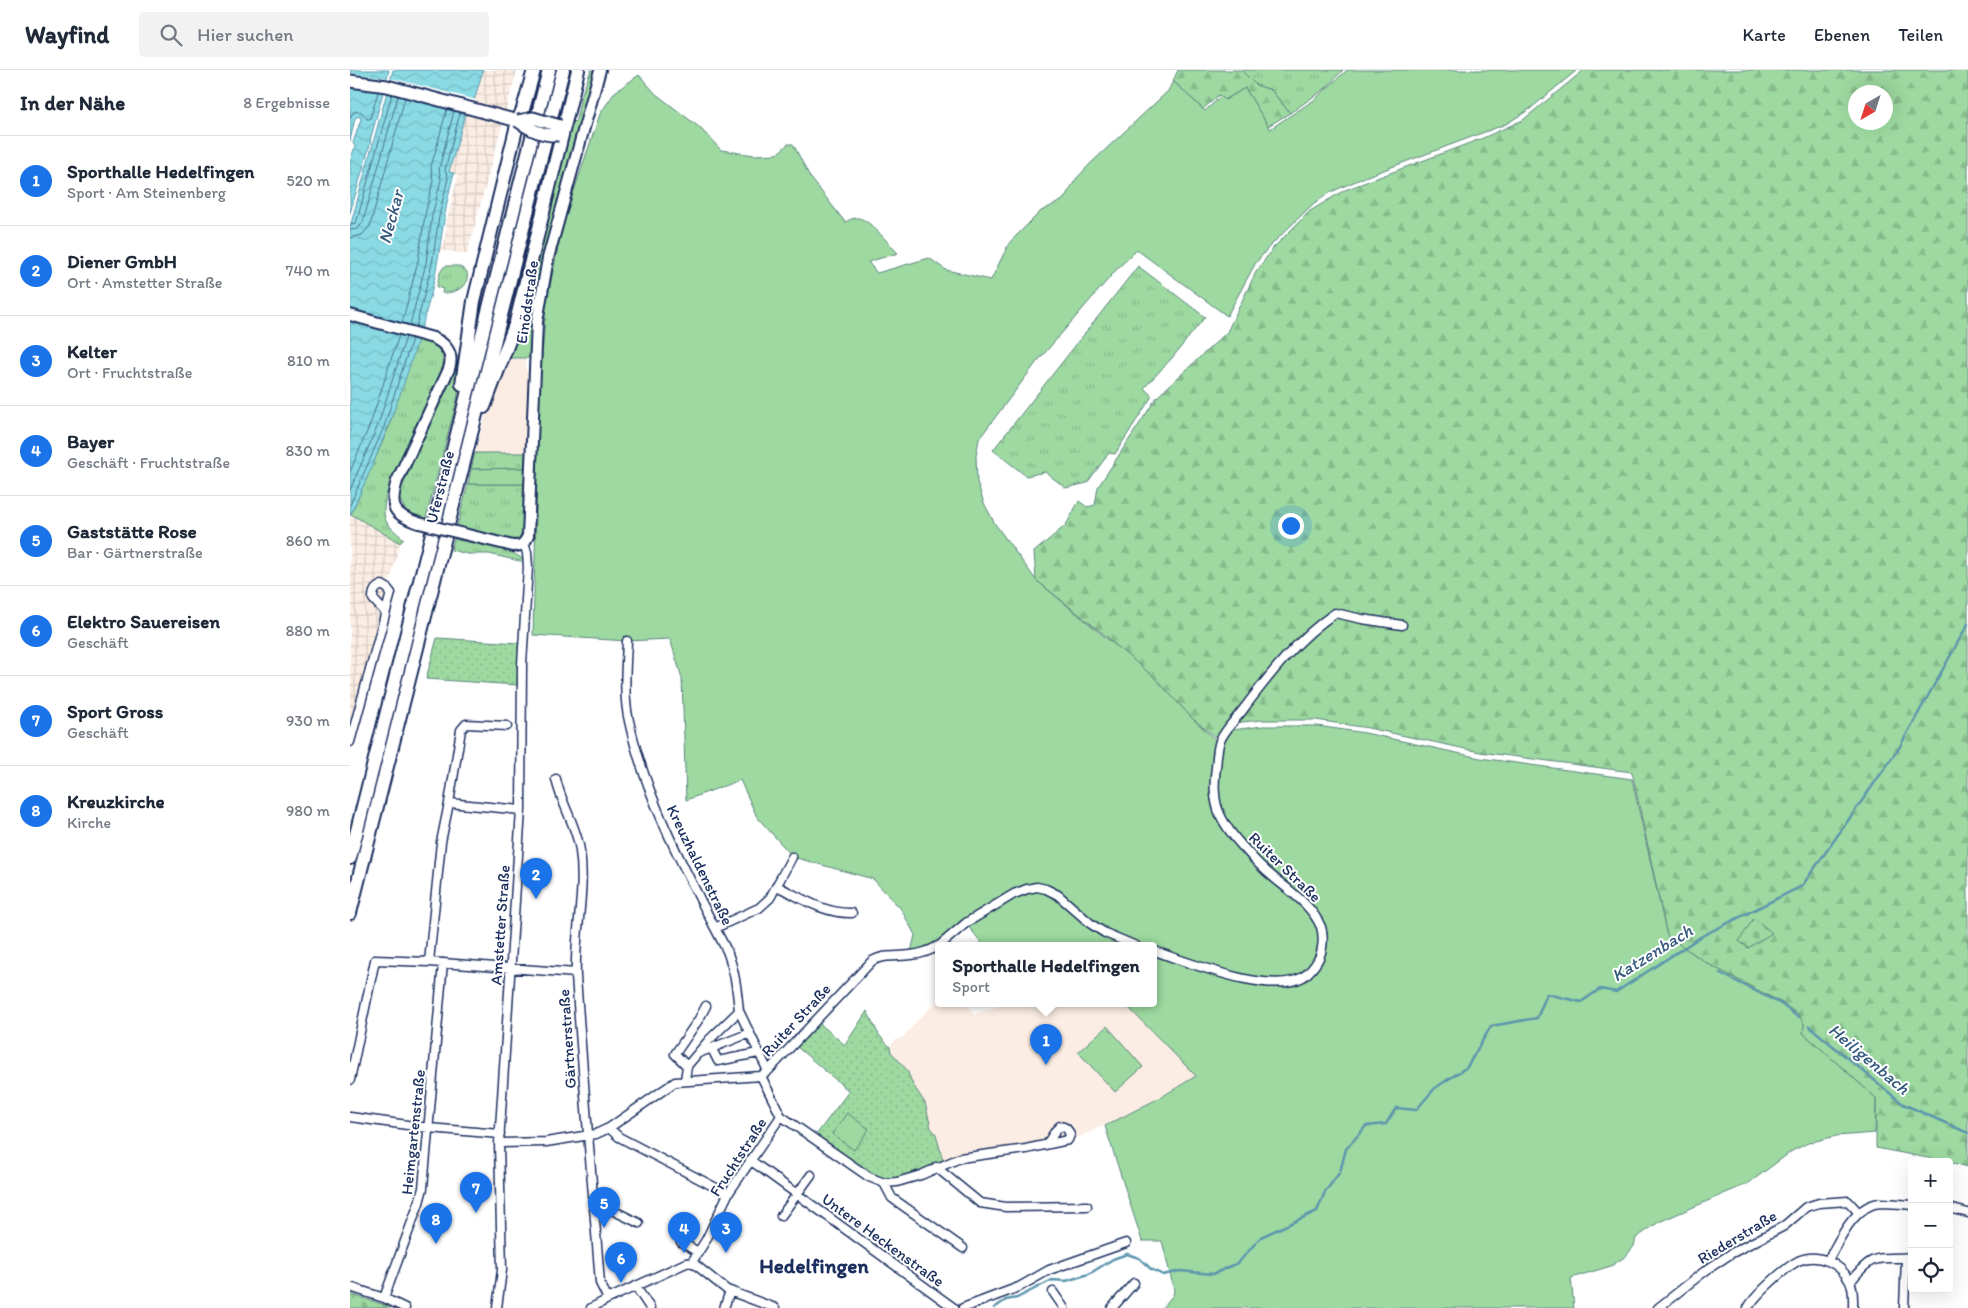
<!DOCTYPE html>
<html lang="de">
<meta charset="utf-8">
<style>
body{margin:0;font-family:Itim,sans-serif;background:#f2f2f3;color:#1f2937}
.controls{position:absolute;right:15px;bottom:15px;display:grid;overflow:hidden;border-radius:5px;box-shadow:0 5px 20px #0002}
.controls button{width:45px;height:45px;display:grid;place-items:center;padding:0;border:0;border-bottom:1px solid #e0e1e3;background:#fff;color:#1f2937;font:25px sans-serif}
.compass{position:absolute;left:1498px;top:15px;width:45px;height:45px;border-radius:50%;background:#fff;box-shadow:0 5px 20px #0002;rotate:219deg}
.you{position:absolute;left:940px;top:455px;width:18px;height:18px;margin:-12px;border:4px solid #fff;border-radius:50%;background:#1a73e8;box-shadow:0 0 0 8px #1a73e833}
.badge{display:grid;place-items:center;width:32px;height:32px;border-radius:50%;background:#1a73e8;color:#fff;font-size:16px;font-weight:700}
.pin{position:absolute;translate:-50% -41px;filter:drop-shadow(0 1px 2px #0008)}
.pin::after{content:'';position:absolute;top:26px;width:18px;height:15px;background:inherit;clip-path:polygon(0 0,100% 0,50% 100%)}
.popup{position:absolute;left:585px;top:872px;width:222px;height:65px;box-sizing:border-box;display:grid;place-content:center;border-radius:5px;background:#fff;filter:drop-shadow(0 1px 4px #0005);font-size:16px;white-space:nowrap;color:#747a83}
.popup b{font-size:19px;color:#1f2937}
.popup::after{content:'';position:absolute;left:50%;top:100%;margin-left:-10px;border:10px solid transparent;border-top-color:#fff}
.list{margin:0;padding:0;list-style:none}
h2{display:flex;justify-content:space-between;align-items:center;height:65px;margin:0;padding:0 20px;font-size:21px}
h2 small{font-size:16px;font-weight:400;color:#747a83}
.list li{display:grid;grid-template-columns:32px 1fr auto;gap:15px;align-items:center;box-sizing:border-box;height:90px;padding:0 20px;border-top:1px solid #e0e1e3}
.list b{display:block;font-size:19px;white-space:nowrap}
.list p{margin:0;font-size:16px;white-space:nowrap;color:#747a83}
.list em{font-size:16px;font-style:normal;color:#747a83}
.icon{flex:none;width:28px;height:28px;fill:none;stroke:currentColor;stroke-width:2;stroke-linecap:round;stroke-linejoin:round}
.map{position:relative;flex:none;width:1618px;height:1238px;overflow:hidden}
header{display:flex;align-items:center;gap:30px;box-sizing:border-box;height:70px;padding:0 25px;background:#fff;border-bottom:1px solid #e0e1e3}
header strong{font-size:24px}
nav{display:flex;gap:28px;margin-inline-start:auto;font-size:18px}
.search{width:350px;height:45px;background:#f2f2f3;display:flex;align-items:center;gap:12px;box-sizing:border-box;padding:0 18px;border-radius:5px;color:#747a83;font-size:19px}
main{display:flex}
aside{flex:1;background:#fff}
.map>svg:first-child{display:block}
.built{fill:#fbede3}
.industrial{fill:url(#industrial-grid)}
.grass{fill:url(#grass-tufts);stroke:#5c847f}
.forest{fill:url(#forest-firs);stroke:#5c847f;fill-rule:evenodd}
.cemetery{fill:url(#cemetery-stones);stroke:#5c847f}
.park{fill:url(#park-dots);stroke:#5c847f}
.garden{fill:#9dd9a0;stroke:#5c847f}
.water{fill:url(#water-waves);stroke:#5d96ae}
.pier{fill:#fff}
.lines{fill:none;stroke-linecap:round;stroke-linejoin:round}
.shore{stroke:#477393;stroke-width:1}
.stream{stroke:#5d96ae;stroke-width:2.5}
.minor-casing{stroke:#1b2f5e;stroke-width:11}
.tertiary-casing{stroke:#1b2f5e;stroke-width:14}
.secondary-casing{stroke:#1b2f5e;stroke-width:15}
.trunk-casing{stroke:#1b2f5e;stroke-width:16}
.minor{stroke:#fff;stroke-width:8}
.tertiary{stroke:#fff;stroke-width:10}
.secondary{stroke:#fff;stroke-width:11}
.trunk{stroke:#fff;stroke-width:12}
.tertiary-bridge-casing{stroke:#1b2f5e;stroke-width:14;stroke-linecap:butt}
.secondary-bridge-casing{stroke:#1b2f5e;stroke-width:15;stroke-linecap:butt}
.tertiary-bridge{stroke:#fff;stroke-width:10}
.secondary-bridge{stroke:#fff;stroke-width:11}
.labels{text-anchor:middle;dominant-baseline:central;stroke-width:4;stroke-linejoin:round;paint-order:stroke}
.street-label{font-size:16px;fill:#1b2f5e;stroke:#fff}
.water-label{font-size:18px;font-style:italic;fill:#365a7f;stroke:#fff}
.district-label{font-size:21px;font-weight:bold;fill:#1b2f5e;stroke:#fff}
</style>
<header>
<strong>Wayfind</strong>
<div class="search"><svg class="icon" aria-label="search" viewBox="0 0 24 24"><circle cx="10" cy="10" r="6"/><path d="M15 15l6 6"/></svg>Hier suchen</div>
<nav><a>Karte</a><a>Ebenen</a><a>Teilen</a></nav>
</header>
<main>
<aside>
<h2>In der Nähe<small>8 Ergebnisse</small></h2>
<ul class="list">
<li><span class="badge">1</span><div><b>Sporthalle Hedelfingen</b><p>Sport · Am Steinenberg</p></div><em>520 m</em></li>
<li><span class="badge">2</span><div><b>Diener GmbH</b><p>Ort · Amstetter Straße</p></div><em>740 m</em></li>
<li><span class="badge">3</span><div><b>Kelter</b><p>Ort · Fruchtstraße</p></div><em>810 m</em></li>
<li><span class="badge">4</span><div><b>Bayer</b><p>Geschäft · Fruchtstraße</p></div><em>830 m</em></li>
<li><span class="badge">5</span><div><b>Gaststätte Rose</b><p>Bar · Gärtnerstraße</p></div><em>860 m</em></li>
<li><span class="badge">6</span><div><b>Elektro Sauereisen</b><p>Geschäft</p></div><em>880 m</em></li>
<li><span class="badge">7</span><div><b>Sport Gross</b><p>Geschäft</p></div><em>930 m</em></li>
<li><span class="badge">8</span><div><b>Kreuzkirche</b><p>Kirche</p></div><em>980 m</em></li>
</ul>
</aside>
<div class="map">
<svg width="1618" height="1238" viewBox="0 0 1618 1238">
<defs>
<pattern id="industrial-grid" width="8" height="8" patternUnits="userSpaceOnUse" patternTransform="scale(1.25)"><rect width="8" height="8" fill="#fbede3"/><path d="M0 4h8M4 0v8" fill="none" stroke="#d7ccc5"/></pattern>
<pattern id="grass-tufts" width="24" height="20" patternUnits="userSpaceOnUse" patternTransform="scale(1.25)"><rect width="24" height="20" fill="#9dd9a0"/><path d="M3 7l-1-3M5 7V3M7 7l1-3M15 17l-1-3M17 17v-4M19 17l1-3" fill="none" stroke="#87bb8c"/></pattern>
<pattern id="forest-firs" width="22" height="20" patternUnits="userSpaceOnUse" patternTransform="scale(1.25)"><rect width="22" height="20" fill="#9dd9a0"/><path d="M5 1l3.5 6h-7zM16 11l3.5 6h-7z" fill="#87bb8c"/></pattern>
<pattern id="cemetery-stones" width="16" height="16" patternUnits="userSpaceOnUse" patternTransform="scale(1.25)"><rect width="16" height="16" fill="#9dd9a0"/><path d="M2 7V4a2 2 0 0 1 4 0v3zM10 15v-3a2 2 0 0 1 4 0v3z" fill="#87bb8c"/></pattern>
<pattern id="park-dots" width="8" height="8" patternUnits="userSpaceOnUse" patternTransform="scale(1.25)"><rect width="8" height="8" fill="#9dd9a0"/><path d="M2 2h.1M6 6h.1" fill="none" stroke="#87bb8c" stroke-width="1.8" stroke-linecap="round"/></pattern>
<pattern id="water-waves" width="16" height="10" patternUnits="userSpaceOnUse" patternTransform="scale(1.25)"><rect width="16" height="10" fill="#89dae3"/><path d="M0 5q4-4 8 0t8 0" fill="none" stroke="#76bbc5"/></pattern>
</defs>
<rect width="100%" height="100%" fill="#fff"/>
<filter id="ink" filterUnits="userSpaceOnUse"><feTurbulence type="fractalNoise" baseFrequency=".02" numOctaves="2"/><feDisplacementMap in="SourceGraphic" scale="10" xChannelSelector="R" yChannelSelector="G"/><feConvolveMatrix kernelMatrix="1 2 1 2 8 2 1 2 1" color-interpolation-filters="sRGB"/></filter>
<g filter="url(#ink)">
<path class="built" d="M157,288L176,289V301L179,303L177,383H125L138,337Z
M588,931V934H617L624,945L654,934H775L847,1006L777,1045L729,1067L594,1094L586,1064L581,1058L575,1033L563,1015L557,1000L541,982L540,977L544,971L553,967L568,950Z"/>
<path class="industrial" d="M133,0H167L117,184L89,180L90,176H94L97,151L108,105L99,102L116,42L123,34Z
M1,444L50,473L0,659V446Z"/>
<path class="grass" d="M241,0L246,1L190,208L183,245L180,288H157L219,53H223L226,50L231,26Z
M891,0H993L976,18L940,43L921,20L906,15Z
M95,196H109L117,202C120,217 104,224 92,223L93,219L87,217C88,210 89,201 95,196Z
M788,196L855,247L822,288L794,318L802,326L765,384L759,383L737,413L716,418L695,402L676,406L643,380Z
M67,268C83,273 95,279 93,297L36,425C31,451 35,453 54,469L50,473L1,444L38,359Z
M106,295L113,296L107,330L76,448L57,443L48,426Z
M125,383H177L176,398L121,399Z
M118,414H176C175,426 178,467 165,470C157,473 135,465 126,464L127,461L107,457Z
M104,469C118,473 170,479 174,492L139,484H118L101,480Z"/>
<path class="forest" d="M828,0H891L906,15L921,20L940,43L918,56L895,18L875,30L869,25L853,39L823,11Z
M1234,0H1618V1097L1599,1092L1526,1078V1028L1453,963L1454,954L1432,933L1360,895L1317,866L1282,702L1130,682L1018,658L966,650H911L883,653L870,671L842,648L756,566L686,510L684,482L716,455L729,431L737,437L745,435L748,417L807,327L877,262L906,202L924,177L960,141L995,120L1133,68L1173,50ZM1506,22H1536V52H1506Z"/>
<path class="cemetery" d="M1404,848L1422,863L1398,878L1389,871Z
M0,1224L41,1237V1238H0Z"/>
<path class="park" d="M87,568L169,573L167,615L76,609Z
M517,941L529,965L540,977L541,982L557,1000L563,1015L575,1033L581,1058L586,1064L594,1094L534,1113L463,1069L499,1021L447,977L469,953L495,975Z"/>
<path class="garden" d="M997,0H1227L1180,39L1156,54L1015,107L981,122L963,134L918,178L905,194L877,246L787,180L767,199L686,293L629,369L626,386L627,412L634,433L645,454L686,510L804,607L842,648L872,676L882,660L913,656H967L1015,663L1130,688L1282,709L1317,866L1360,895L1432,933L1449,945L1454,954L1453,963L1526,1028L1525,1063L1486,1066L1458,1073L1442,1081L1399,1113L1309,1152L1286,1168L1284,1176L1276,1186L1261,1196L1221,1208L1224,1238H812L823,1225L824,1220L812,1171H792L755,1056L813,1026L846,1006L775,934H804V876H718L715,873L710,876H634L616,853L591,875L560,886L565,865L551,839L523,809L443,787L407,747L390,710L336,730L332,608L320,569L277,571L183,565L189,324L196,235L213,153L250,44L265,22L289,5L306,24L349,57L371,80L404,85L427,84L438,74H443L460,107L495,152C498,151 502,148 506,148C518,146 539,175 548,183L518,192L527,203L579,188L596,200L641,210L659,173L691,141L713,130L726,109L740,94L818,21L823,11L855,41L871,26L875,30L895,18L920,59L964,30Z
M176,398V414H118L121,399Z
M757,956L793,997L765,1022L728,982Z
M497,1043L519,1059L504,1080L482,1064Z"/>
<path class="water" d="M0,0H39L20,71H21L0,143V92L5,76L3,73L11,49L9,46L5,48L0,71Z
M43,0H133L123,34L116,42L99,102L104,103C93,142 91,181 82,220C62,298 34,373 0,446V157Z"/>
<path class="pier" d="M0,3L45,9L127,30L117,44L27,21L0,16Z"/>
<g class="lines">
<path class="shore" d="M0,48L3,43C10,39 14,43 17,49H20L28,22
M0,154L5,153L7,150L42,24
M0,160L8,159L13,152L48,26
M0,168L12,165L20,156L55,28
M52,253L68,191L75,145L83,111L81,97L97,39
M60,255L76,193L82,146L91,110L89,99L104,41
M66,257L82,194L89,147L98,108L95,100L110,43
M0,402L21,352L49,265
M0,420L28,355L56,267
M0,435L34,357L62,269"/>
<path class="stream" d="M1370,903L1431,934L1448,947
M1459,956L1553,1034L1618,1063
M644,1238L656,1230L667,1228L702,1210L716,1211L739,1204L763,1189L777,1184L789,1188L801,1199L813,1205L830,1201L863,1204L888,1193L911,1167L967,1141L975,1122L990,1102L996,1079L1016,1056L1036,1054L1046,1038L1066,1040L1085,1018L1117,997L1141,956L1187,948L1197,924L1231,932L1250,919L1266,922L1352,866L1452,816L1549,678L1618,554"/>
<g class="minor-casing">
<path id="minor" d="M277,571C276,597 273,626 279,651C297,733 339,808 377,881C385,901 387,920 389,941L359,970L337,996L335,1010
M0,672L41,523L37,518L32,515C25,518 23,521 23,529L35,542
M206,709C211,734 227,756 230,781C236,823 224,864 226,906C233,1008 242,1110 250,1213L258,1229
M99,733L171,740
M427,816C451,828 475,844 502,843
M365,858L409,838L420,828L442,787
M589,876L616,853L664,824L677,819L687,817L696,819L708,825L741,854L755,863L786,876
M804,881C839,892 920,926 953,907C960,902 964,897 968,890C973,881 974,866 971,857C960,831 931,816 913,798C905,791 899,783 892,776C868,749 861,733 866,697C867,689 867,679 870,671C874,661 885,650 892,641C920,604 947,569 985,543L1012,549L1052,555
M79,892L91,772L99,733L111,660L116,654L157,656
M389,941L418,1001
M362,979L368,991L408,983
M349,983L400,963
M337,996L325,984L349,949L356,936
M0,1010L25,890L79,892L226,903
M431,1046L519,1107L534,1113L547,1112L571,1105L610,1088L676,1079L718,1070L720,1065C718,1059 716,1057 710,1056L706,1060L697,1074
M0,1047L79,1058L150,1064
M259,1058L269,1067L378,1124
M149,1073L196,1072L246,1064L259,1058L325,1012L411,1006L418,1001L522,891C535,884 547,887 561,885C571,884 580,881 588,876
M400,1090L604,1238
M586,1097L630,1133L656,1137L737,1136
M534,1113L542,1128L613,1178
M244,1138L264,1141L289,1153
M1599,1138L1618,1143
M431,1146L461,1105
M331,1172L348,1182
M1478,1190C1489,1171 1504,1135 1530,1133C1540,1133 1551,1134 1562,1135
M342,1192L356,1170L378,1124L431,1046L411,1006
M342,1192L377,1220L425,1238
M1500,1212C1526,1180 1526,1191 1562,1187
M0,1217L34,1228L55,1238
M286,1217L300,1238
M703,1222L714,1238
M34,1228L69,1133L73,1118L93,893
M147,1238L152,1200L149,1073L171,740L172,594L178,497L177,483L174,473
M241,1238L258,1229L336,1193L342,1192
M374,1238L380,1221
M613,1238L669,1217L699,1200L776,1173
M762,1238L784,1213
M1308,1238L1355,1201L1382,1183L1434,1156L1456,1137L1469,1133L1498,1131L1509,1143
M1398,1238C1405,1225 1435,1198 1448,1191C1467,1182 1491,1193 1500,1212C1504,1219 1503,1230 1503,1238
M1554,1238L1556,1188"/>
</g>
<g class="tertiary-casing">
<path id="tertiary" d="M0,245L83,268C97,274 104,284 99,299L47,411C39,437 43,445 69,453
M114,464L163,476C172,476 174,474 178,466L187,252L198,188L250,0"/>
</g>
<g class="secondary-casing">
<path id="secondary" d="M0,11L37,16L168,51"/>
</g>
<g class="trunk-casing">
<path id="trunk" d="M112,314L124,231L168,51L173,39L184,0
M134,337L166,252L228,0
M0,788L199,0
M0,843L213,0"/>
</g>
<use href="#minor" class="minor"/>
<use href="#tertiary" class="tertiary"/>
<use href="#secondary" class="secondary"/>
<use href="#trunk" class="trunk"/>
<g class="tertiary-bridge-casing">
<path id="tertiary-bridge" d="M69,453L114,464"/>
</g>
<g class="secondary-bridge-casing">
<path id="secondary-bridge" d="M168,51C179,59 194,66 208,65
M168,51L183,48L210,56"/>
</g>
<use href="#tertiary-bridge" class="tertiary-bridge"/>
<use href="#secondary-bridge" class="secondary-bridge"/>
</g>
</g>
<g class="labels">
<g class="street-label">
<text transform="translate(177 232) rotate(-82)">Einödstraße</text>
<text transform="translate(90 417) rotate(-76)">Uferstraße</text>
<text transform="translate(350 795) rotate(64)">Kreuzhaldenstraße</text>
<text transform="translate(935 797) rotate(44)">Ruiter Straße</text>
<text transform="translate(150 855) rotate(-86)">Amstetter Straße</text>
<text transform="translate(446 950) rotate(-47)">Ruiter Straße</text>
<text transform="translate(217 969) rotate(-94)">Gärtnerstraße</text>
<text transform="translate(63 1062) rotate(-84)">Heimgartenstraße</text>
<text transform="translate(388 1087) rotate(-57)">Fruchtstraße</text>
<text transform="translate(1387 1167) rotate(-31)">Riederstraße</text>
<text transform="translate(533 1170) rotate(36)">Untere Heckenstraße</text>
</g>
<g class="water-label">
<text transform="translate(41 147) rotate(-75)">Neckar</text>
<text transform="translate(1302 883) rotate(-32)">Katzenbach</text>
<text transform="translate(1519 989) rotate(40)">Heiligenbach</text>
</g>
<g class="district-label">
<text x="464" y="1195">Hedelfingen</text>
</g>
</g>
</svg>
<div class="controls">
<button>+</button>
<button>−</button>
<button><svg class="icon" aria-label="locate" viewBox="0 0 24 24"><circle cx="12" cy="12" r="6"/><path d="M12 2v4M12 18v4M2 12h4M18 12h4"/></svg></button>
</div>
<svg class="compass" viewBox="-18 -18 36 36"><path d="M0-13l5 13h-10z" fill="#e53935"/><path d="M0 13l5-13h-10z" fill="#747a83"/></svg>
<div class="you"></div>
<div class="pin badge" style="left:696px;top:995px">1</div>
<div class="popup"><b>Sporthalle Hedelfingen</b>Sport</div>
<div class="pin badge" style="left:186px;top:829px">2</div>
<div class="pin badge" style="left:376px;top:1183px">3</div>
<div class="pin badge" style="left:334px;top:1183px">4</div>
<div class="pin badge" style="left:254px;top:1158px">5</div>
<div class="pin badge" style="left:271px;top:1213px">6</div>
<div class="pin badge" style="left:126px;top:1143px">7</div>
<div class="pin badge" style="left:86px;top:1174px">8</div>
</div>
</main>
